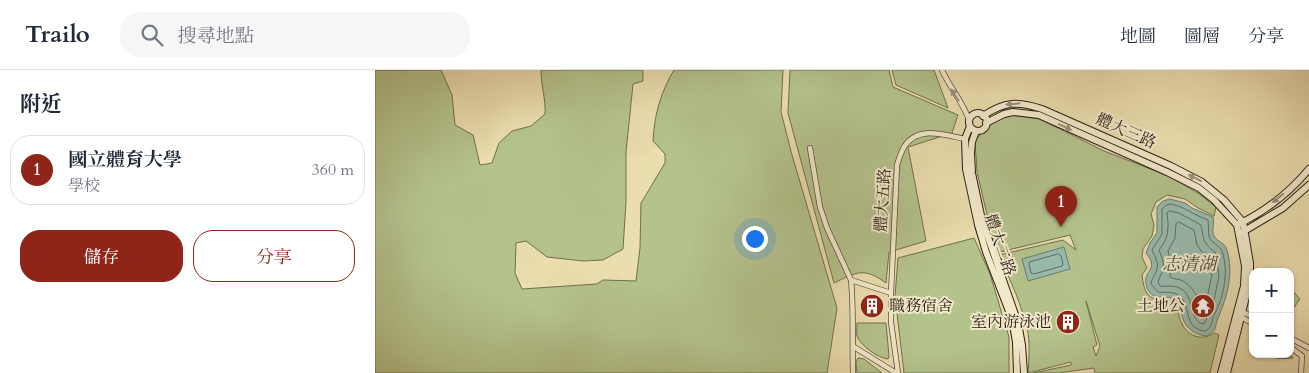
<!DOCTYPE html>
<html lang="zh-TW">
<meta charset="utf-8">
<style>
body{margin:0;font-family:Cardo,"Noto Serif TC",serif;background:#f6f6f7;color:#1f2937}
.controls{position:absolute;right:15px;bottom:15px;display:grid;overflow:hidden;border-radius:10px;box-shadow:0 1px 4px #0004}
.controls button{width:45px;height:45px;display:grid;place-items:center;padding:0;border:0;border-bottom:1px solid #e0e1e3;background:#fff;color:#1f2937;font:25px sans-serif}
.you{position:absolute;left:379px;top:168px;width:18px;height:18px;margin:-12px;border:4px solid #fff;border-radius:50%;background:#1a73e8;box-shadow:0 0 0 8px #1a73e833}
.badge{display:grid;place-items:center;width:32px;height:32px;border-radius:50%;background:#8f2418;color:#fff;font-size:16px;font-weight:700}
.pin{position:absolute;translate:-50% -41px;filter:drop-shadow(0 1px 2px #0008)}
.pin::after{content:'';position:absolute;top:26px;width:18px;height:15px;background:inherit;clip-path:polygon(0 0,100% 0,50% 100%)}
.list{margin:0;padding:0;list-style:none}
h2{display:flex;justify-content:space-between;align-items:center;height:65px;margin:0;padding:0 20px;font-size:21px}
h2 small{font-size:16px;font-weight:400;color:#747a83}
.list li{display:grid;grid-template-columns:32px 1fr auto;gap:15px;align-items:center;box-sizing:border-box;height:70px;margin:0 10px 10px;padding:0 10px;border:1px solid #e0e1e3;border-radius:20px}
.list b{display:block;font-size:19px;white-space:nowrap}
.list p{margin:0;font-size:16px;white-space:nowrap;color:#747a83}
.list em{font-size:16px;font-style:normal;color:#747a83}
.actions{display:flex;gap:10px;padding:15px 20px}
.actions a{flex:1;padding:11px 0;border:1px solid #8f2418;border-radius:20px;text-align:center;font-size:18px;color:#8f2418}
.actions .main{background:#8f2418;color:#fff}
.icon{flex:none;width:28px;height:28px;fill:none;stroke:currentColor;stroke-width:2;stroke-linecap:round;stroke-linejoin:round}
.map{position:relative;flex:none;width:934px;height:303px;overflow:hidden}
header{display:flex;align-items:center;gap:30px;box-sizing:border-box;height:70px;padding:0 25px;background:#fff;border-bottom:1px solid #e0e1e3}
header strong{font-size:24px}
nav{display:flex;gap:28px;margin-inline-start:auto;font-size:18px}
.search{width:350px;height:45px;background:#f6f6f7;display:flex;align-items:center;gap:12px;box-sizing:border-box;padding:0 18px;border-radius:20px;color:#747a83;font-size:19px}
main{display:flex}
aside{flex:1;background:#fff}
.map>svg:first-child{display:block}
.green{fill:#b4c28c;stroke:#706f50;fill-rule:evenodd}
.water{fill:#98bbad;stroke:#6c7b70}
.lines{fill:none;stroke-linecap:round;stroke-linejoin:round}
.shore{stroke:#626c61;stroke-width:1}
.street-casing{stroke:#5b4c3b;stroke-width:6}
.secondary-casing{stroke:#2b1c15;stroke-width:8}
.street{stroke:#f1e9ca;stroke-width:4.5}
.secondary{stroke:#f1e9ca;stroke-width:6}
.oneway{fill:#988d79}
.labels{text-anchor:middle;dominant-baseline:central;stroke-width:4;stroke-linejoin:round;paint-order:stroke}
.street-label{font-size:16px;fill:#2b1c15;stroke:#f1e9ca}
.poi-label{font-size:16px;fill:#2b1c15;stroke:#f1e9ca;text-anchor:end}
.water-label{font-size:18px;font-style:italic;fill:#4c4c43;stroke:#f1e9ca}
</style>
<header>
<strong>Trailo</strong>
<div class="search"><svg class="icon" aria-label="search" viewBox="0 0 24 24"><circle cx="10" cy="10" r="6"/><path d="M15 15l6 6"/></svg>搜尋地點</div>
<nav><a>地圖</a><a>圖層</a><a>分享</a></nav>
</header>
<main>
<aside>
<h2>附近<small></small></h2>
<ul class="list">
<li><span class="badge">1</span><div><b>國立體育大學</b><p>學校</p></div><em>360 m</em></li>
</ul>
<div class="actions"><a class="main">儲存</a><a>分享</a></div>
</aside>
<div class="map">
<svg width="934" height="303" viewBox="0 0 934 303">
<rect width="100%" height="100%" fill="#eaddae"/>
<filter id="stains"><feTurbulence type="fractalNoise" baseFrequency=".004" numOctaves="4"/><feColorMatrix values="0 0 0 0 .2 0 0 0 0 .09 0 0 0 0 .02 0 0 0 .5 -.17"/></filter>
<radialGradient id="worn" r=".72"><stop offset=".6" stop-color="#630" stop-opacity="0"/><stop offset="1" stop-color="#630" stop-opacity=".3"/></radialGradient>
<path class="green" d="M0,0H66L77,25L80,55L98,65L105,95L117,93L124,73L137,61L156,56L170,44C171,30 166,15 166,0H268V11L258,14L251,82V132L248,179L228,190L208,191L172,187L151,171L141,173L140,203L147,219L222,214L228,210L261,211L265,178L266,133L290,93V84L278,71C279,46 286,21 299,0H408L406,42L417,85L462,238L452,303H0Z
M415,0H514L518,17L583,45L577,63L533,77L551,171L514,182L511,213C489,197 482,202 459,213L413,43Z
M517,0H559L573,38L521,15Z
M634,45L665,49L729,81L791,105L823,123L841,137L839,146L823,138L810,129L792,125L781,132L776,144L779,155L777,166L768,179L767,187L772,198L767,205C771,243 790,221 801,235C804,238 803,242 804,246C809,264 823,273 840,263L844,265L835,303H720L719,298L684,303H658L696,295V292L653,303C654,290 655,277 653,263C648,237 635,210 624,185L688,170L701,180L695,165L621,183L602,102L600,71L612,56ZM711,231L725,276L721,286L718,277L722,275Z
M599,168L615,204L634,267V303H529L520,226L523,188Z
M915,218L925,229L915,243Z
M482,253H511L514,286L513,289C503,288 486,276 482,266C481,263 482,257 482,253Z
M890,284H915L918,288C911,289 895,289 890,284Z
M483,288L489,289L507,303H482L481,293Z"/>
<path class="water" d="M795,129L810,133L817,138L838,147C840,154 836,161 839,166C843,173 850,172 852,180C859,204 852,227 843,248C839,259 843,260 831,266C817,264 808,256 806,241C805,237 806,234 802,231C794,222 775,235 771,214C768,200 785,200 771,183L775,173L782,163V137L788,131Z
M689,177L695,199L653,211L647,189Z"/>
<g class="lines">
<path class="shore" d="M795,134C809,136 820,146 833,150L834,167C837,173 845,176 847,181C854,201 849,227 839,245C836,252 838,257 830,261C806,258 818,234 803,225C797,221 790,223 783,222L776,214C777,208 779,207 781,202C785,194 780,187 777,180L787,164V139L790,136Z
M795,141L804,143L826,155C829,171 828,173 841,183L844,206L838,235L829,254C812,252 822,223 802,217C797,215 791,217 785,216L783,212C789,196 791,198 784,180C794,168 794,158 792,143Z
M804,152L819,160L822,175L827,182L834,187L837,205L831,233L828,237L825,236C823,225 816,215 806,210C802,209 798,209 795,207L796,192L793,181L800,168L801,154Z
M684,184L686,186L688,194L687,196L659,204L656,203L654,194L655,192Z"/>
<g class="street-casing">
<path id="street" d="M567,0C575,18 588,32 594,50
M435,78L445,137L452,158L476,210L516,223V252L523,303
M476,210C479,241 477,272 478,303
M516,223L522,95C524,89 526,82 529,77C543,55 570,65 590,69
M865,243L868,242L878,247
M865,246L878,254
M915,268L934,278
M479,277L521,303
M915,277L927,286L926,303"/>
</g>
<g class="secondary-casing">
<path id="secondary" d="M594 52a9 9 0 1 1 18 0a9 9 0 1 1-18 0Z
M608,46C630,31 643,31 667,39L796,96L827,112L849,130L868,152
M611,53L629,44L638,42L664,45L792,102L824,118L839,130L862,155
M595,56L590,69L591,99L603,155L611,182L637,249L641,272L642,303
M601,61L597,72L596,83L597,103L607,150L643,253L647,275L649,303
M866,163L908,138L934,115
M846,303L869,216L870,196L862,155C889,142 915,122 934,99
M852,303L875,211V193L868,152"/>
</g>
<use href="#street" class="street"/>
<use href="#secondary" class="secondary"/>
</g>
<defs><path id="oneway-solid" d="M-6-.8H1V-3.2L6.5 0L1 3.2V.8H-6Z" transform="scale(1.25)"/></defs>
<g class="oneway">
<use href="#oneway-solid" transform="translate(580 25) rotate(-123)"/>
<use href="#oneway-solid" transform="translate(638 34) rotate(174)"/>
<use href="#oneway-solid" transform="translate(690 57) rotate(25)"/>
<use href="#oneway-solid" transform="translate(820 108) rotate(-153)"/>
<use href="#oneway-solid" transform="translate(903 128) rotate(142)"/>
</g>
<defs>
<g id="building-disc" transform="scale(1.25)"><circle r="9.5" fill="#8f2418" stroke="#f1e9ca"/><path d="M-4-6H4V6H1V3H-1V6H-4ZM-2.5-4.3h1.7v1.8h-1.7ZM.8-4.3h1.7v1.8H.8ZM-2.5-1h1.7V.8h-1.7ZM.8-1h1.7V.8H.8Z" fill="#fff"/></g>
<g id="temple-disc" transform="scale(1.25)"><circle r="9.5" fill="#8f2418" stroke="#f1e9ca"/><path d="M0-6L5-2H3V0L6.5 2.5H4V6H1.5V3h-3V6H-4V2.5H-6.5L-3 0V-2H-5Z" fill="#fff"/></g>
</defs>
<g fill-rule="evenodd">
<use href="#building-disc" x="497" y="236"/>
<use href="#temple-disc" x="828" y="236"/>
<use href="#building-disc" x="693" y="252"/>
</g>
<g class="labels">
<g class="street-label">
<text transform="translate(751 61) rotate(24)">體大三路</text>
<text transform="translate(508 130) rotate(-86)">體大五路</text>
<text transform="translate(625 175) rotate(71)">體大二路</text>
</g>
<g class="poi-label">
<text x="514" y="236" text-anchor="start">職務宿舍</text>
<text x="810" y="236">土地公</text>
<text x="676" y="252">室內游泳池</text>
</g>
<g class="water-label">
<text x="814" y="194">志清湖</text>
</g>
</g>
<rect width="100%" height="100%" filter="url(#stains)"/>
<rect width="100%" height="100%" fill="url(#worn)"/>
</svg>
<div class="controls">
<button>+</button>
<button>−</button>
</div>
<div class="you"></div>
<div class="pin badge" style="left:686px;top:157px">1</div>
</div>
</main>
